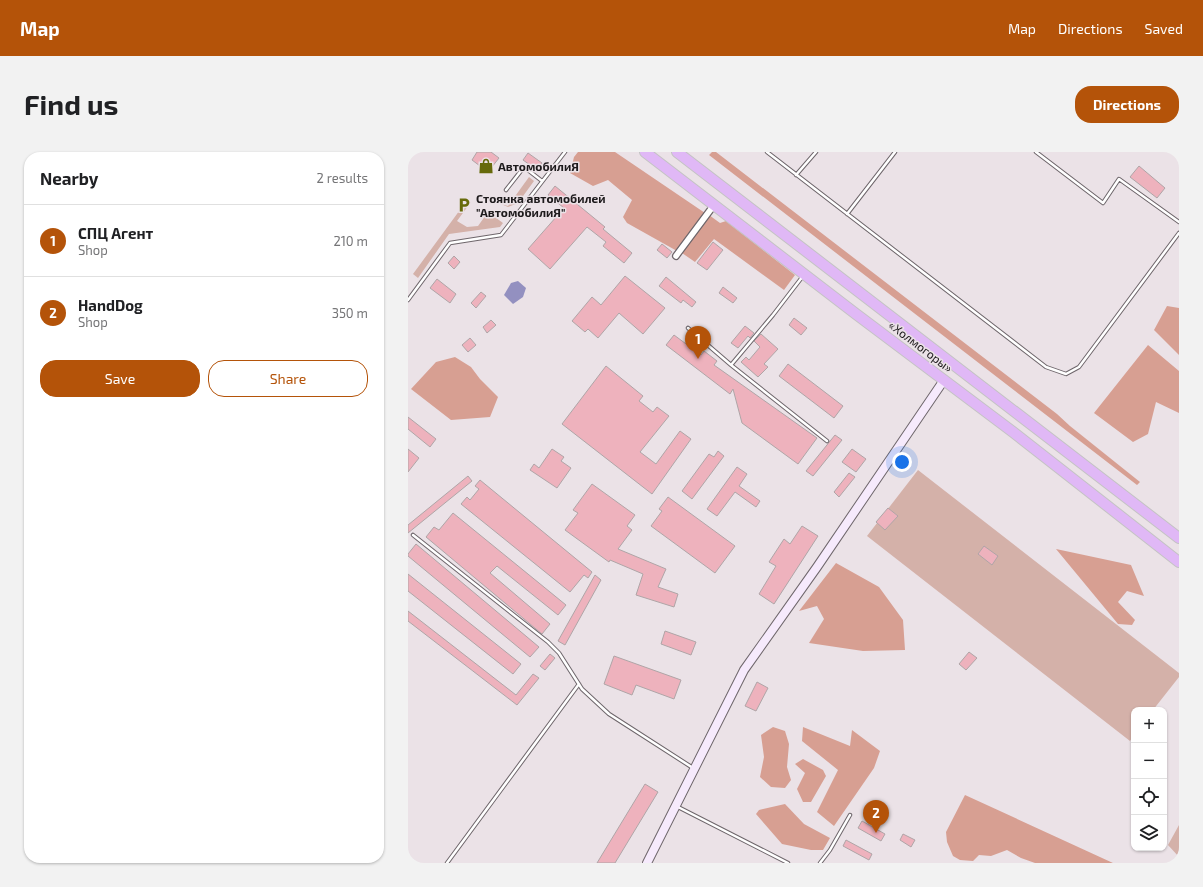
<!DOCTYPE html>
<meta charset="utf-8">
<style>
body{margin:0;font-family:"Exo 2",sans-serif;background:#f2f2f2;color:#202124}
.controls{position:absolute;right:12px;bottom:12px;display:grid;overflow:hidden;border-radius:8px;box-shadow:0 1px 3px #0004}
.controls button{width:36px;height:36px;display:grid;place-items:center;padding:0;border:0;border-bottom:1px solid #e0e0e0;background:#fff;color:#202124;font:20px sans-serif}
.you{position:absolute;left:494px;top:310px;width:14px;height:14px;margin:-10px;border:3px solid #fff;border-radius:50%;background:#1a73e8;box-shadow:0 0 0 6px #1a73e833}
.badge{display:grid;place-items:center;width:26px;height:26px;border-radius:50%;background:#b45309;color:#fff;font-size:13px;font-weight:700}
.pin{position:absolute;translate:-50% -33px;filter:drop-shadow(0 1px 2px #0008)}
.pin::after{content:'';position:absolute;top:21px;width:14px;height:12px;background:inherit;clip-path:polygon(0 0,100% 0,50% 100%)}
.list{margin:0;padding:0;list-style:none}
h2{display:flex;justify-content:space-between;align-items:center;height:52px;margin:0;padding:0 16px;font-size:17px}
h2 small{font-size:13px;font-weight:400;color:#757577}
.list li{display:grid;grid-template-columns:26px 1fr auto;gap:12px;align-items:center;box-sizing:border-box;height:72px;padding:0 16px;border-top:1px solid #e0e0e0}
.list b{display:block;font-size:15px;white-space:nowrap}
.list p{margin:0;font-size:13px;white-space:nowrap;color:#757577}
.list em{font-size:13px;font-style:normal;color:#757577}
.actions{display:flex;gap:8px;padding:12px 16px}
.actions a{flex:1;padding:9px 0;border:1px solid #b45309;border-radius:16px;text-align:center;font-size:14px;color:#b45309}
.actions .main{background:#b45309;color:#fff}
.icon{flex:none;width:22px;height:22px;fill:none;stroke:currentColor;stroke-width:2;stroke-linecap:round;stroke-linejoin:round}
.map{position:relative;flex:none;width:771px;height:711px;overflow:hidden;border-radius:16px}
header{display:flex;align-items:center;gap:24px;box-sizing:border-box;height:56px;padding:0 20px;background:#b45309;color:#fff}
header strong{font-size:19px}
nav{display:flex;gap:22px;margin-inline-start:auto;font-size:14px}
.intro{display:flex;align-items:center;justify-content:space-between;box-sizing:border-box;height:96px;padding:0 24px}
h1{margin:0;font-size:28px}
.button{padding:10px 18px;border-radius:16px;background:#b45309;color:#fff;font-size:14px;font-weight:700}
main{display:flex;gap:24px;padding:0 24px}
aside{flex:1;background:#fff;border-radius:16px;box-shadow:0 1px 3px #0004}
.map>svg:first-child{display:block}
.green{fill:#d4b1a9}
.forest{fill:#d79f92}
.water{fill:#9390c0}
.building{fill:#eeb2bd;stroke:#afa5a7}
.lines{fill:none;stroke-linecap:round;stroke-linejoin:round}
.lane-casing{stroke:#6e666b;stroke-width:4.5}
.street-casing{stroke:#6e666b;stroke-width:8}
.secondary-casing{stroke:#6e666b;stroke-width:10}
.highway-casing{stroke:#c4c3c4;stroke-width:12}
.lane{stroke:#fff;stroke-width:2.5}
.street{stroke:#fff;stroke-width:5.5}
.secondary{stroke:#f6eafc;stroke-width:8}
.highway{stroke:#e0b8f6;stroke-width:10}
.labels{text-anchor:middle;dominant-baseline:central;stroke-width:3;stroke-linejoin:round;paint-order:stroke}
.poi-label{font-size:12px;font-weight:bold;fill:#1d1a1c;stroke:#ebe2e7;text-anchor:start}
.street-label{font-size:12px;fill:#1d1a1c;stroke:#ebe2e7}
</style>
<header>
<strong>Map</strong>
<nav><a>Map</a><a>Directions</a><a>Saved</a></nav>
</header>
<div class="intro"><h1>Find us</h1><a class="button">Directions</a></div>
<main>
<aside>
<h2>Nearby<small>2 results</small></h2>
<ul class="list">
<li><span class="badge">1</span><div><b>СПЦ Агент</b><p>Shop</p></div><em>210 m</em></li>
<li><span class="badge">2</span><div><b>HandDog</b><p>Shop</p></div><em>350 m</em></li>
</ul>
<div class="actions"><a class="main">Save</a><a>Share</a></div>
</aside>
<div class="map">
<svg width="771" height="711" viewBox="0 0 771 711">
<rect width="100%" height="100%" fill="#ebe2e7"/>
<path class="green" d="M121,25L126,29L110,51L100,55L93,52L100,54Z
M59,50H63L49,69L59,75L70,74L80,60L95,71L92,75L41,82L10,126L5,122L57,51Z
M510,318L771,521V525L745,558H726V583L722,589L459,384Z
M771,673V705L760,693Z"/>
<path class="forest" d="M170,0H207L297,61L269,99L219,71L215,65L224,48L200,28L185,34L162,21L166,5Z
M304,0H308L649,262L662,274L732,330L729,333L301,3Z
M301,63L312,71L318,69L387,123L376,138L306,87L287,110L274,101Z
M759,154L771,156V203L746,178Z
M740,193L771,219V261L748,250L740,282L725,290L686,261Z
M47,205L63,215L72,227L90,245L82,265L43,268L3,237L28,210Z
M648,397L723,413L736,444L719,439L710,450L727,468L724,473L710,472Z
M428,411L471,435L495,468L497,498L455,499L401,491L416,467L409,454L391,459Z
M365,575L377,579L381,592L379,615L383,628L377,636L363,635L352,625L356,605L353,583Z
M395,575L442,594L444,578L472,599L466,616L426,674L409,660L430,618L394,589Z
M395,607L415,618L418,624L403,650H395L389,637L397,621L387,612Z
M557,643L705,711H627L613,706L599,698L583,704L571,703L565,709L552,708L545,704L539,690L538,680Z
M377,652L396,672L422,686L415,698H403L374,692L348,662L351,658Z"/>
<path class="water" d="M110,129L118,136L115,145L105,152L96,143L103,131Z"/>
<path class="building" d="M69,0H83L91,6L80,20L64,8Z
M120,1L134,11L129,18L115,8Z
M731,14L757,36L749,46L722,25Z
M147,34L197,75L195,77L224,101L216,111L195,94L198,90L179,75L142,117L120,97L156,56L140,43Z
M305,90L315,98L299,118L289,111Z
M254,92L264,100L259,106L249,98Z
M46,104L52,110L46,117L40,111Z
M217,124L257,156L235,182L211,161L190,186L180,177L177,180L164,169L184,145L193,153Z
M258,125L288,150L284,155L275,148L273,151L251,134Z
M29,127L48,142L42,151L22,136Z
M315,135L329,146L325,151L311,141Z
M73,140L78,144L68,156L63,151Z
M386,166L399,176L393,183L381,173Z
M83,168L88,173L79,181L75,175Z
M337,174L346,181L342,186L340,184L330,196L323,191Z
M353,182L370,197L356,212L360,215L350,225L333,210L338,205L341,208L352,195L346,189Z
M266,183L293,203L296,199L309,209L306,213L409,286L390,312L334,271L325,237L322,242L258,193Z
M62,186L68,193L60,200L54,193Z
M380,212L435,254L426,266L371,224Z
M198,214L235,244L231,249L245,260L249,255L261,264L232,300L248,312L272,279L283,287L244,342L154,272Z
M0,265L28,287L22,295L0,277Z
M427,283L434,288L405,324L398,319Z
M0,297L11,306L0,320Z
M144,297L156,305L153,309L163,316L149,336L122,318L126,312L131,316Z
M444,297L458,307L448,320L434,310Z
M310,299L316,304L284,347L274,339L301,302L306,305Z
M329,315L339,322L331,334L352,349L348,355L327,340L309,364L299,357Z
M441,321L447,325L431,345L426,340Z
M60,324L64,329L0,381V373Z
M72,328L184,420L180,426L176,423L162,440L53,352L59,345L62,348L71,337L67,334Z
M184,332L227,363L219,374L224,378L210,397L258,417L250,435L270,442L266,455L228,443L235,422L202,408L201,410L157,378L170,361L165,358Z
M260,345L327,394L307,421L243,374L254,359L251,357Z
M480,356L490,364L477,378L468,370Z
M45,361L158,453L150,463L89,414L82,421L142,472L134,482L18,385L26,375L31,378Z
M394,374L410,384L366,452L351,442L368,414L361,410L376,387L382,392Z
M8,392L131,495L122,505L0,404V402Z
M576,394L590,404L584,413L570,402Z
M0,422L113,512L105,522L0,439Z
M187,423L193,428L157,493L150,489Z
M0,459L108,543L125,522L131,526L109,553L0,469Z
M257,479L288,490L283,503L253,492Z
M561,500L569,506L558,518L551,512Z
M142,502L147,506L137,518L132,514Z
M206,504L273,528L266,547L228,533L224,543L196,532Z
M349,530L360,536L348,559L337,554Z
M237,632L250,640L207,711H189Z
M454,669L477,682L473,689L450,676Z
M495,682L507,688L503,695L492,688Z
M438,688L464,702L461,708L435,694Z"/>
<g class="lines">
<g class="lane-casing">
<path id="lane" d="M359,0L638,215L658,222L671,215L771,81
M628,0L695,51L711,27L771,70
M388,23L408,0
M98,38L116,15L134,29
M439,62L487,0
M0,148L42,91L93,83L157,0
M280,176L323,213L419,289
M323,213L365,163L395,124
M5,383L140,490L151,501L174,537L201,562L285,616
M270,655L380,711
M39,711L171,532
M412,711L422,698L442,663"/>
</g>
<g class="street-casing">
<path id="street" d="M268,104L306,53"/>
</g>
<g class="secondary-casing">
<path id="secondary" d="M239,711L336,518L409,415L536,228"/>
</g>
<g class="highway-casing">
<path id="highway" d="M237,0L448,162L605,280L771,410
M269,0L771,386"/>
</g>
<use href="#lane" class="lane"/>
<use href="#street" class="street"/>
<use href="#secondary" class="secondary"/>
<use href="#highway" class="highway"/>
</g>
<defs>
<g id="shop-bare" transform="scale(1.2)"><path d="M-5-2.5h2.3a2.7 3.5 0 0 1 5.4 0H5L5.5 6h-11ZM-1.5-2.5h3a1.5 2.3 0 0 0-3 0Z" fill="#676a0b" stroke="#ebe2e7" stroke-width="2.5" paint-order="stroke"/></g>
<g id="parking-bare" transform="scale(1.2)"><path d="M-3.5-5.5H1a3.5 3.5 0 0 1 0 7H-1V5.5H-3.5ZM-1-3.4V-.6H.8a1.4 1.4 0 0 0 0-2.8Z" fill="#676a0b" stroke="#ebe2e7" stroke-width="2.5" paint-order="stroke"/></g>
</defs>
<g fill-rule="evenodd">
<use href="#shop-bare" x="78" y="14"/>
<use href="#parking-bare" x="56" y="53"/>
</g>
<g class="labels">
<g class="poi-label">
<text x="90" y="14">АвтомобилиЯ</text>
<text x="68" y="46">Стоянка автомобилей<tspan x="68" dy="14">"АвтомобилиЯ"</tspan></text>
</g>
<g class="street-label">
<text transform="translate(513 194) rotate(37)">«Холмогоры»</text>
</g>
</g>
</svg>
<div class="controls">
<button>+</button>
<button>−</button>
<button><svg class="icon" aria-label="locate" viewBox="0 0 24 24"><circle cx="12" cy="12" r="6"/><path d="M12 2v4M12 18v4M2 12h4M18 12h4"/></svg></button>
<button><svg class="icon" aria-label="layers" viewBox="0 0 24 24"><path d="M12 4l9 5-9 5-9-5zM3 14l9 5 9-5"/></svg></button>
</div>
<div class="you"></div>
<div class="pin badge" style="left:290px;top:207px">1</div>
<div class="pin badge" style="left:468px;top:681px">2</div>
</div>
</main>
